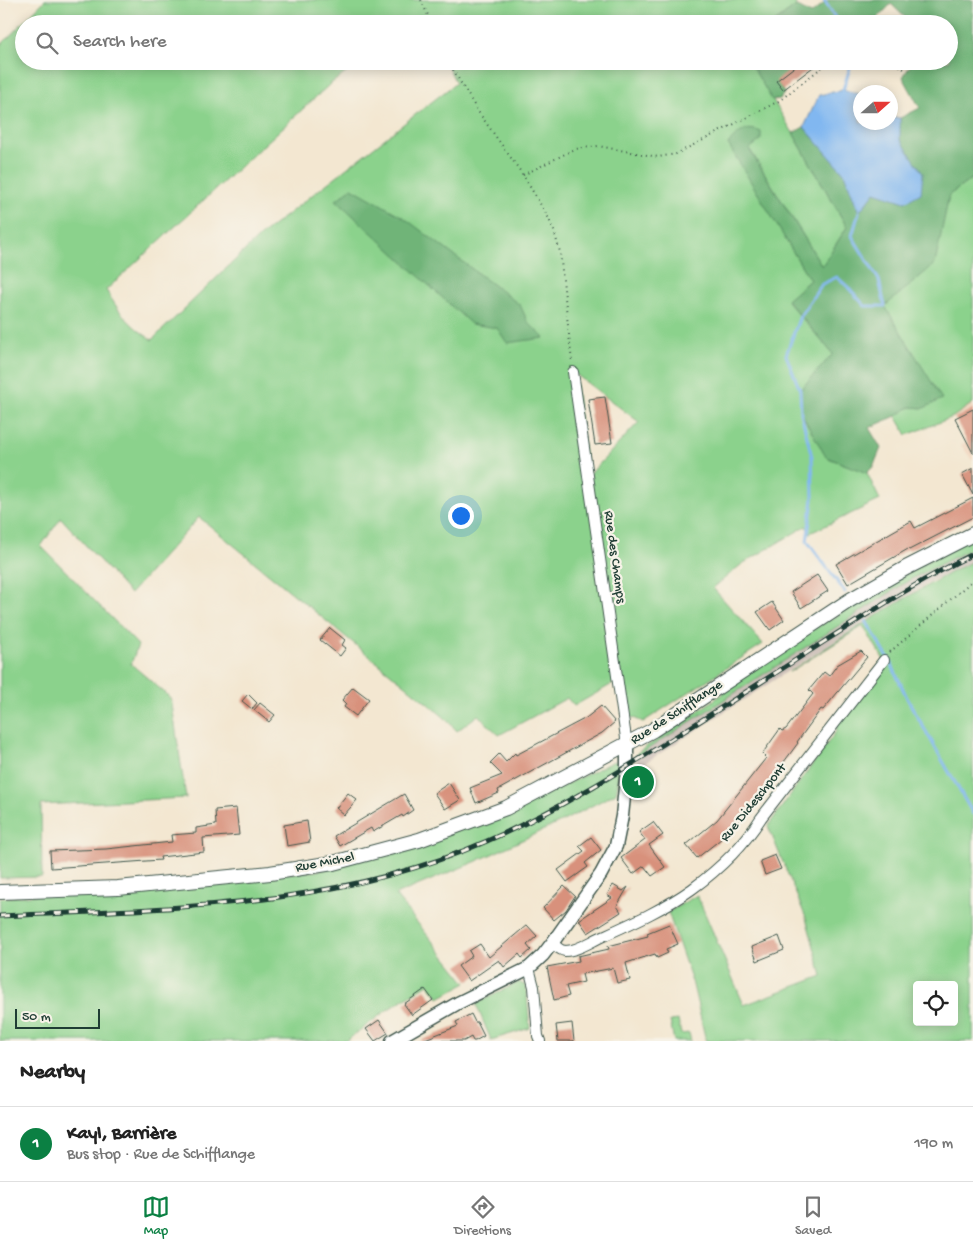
<!DOCTYPE html>
<meta charset="utf-8">
<style>
body{margin:0;font-family:"Gochi Hand",sans-serif;background:#f6f6f6;color:#222}
.controls{position:absolute;right:15px;bottom:15px;display:grid;overflow:hidden;border-radius:5px;box-shadow:0 2px 12px #0003}
.controls button{width:45px;height:45px;display:grid;place-items:center;padding:0;border:0;border-bottom:1px solid #e0e0e0;background:#fff;color:#222;font:25px sans-serif}
.compass{position:absolute;left:853px;top:85px;width:45px;height:45px;border-radius:50%;background:#fff;box-shadow:0 2px 12px #0003;rotate:69deg}
.scale{position:absolute;left:15px;bottom:12px;width:85px;box-sizing:border-box;padding-left:5px;border:2px solid #1f3d34;border-top:0;font-size:14px;line-height:18px;white-space:nowrap;color:#1f3d34;-webkit-text-stroke:4px #f7f3e8;paint-order:stroke}
.you{position:absolute;left:460px;top:515px;width:18px;height:18px;margin:-12px;border:4px solid #fff;border-radius:50%;background:#1a73e8;box-shadow:0 0 0 8px #1a73e833}
.badge{display:grid;place-items:center;width:32px;height:32px;border-radius:50%;background:#0b8043;color:#fff;font-size:16px;font-weight:700}
.pin{position:absolute;translate:-50% -50%;border:2px solid #fff;box-shadow:0 1px 5px #0006}
.list{margin:0;padding:0;list-style:none}
h2{display:flex;justify-content:space-between;align-items:center;height:65px;margin:0;padding:0 20px;font-size:21px}
h2 small{font-size:16px;font-weight:400;color:#767676}
.list li{display:grid;grid-template-columns:32px 1fr auto;gap:15px;align-items:center;box-sizing:border-box;height:75px;padding:0 20px;border-top:1px solid #e0e0e0}
.list b{display:block;font-size:19px;white-space:nowrap}
.list p{margin:0;font-size:16px;white-space:nowrap;color:#767676}
.list em{font-size:16px;font-style:normal;color:#767676}
.icon{flex:none;width:28px;height:28px;fill:none;stroke:currentColor;stroke-width:2;stroke-linecap:round;stroke-linejoin:round}
.map{position:relative;flex:none;width:973px;height:1041px;overflow:hidden}
.search{position:absolute;background:#fff;box-shadow:0 2px 12px #0003;left:15px;right:15px;top:15px;height:55px;display:flex;align-items:center;gap:12px;box-sizing:border-box;padding:0 18px;border-radius:28px;color:#767676;font-size:19px}
.sheet{height:140px;background:#fff}
nav{display:flex;justify-content:space-around;align-items:center;box-sizing:border-box;height:70px;border-top:1px solid #e0e0e0;background:#fff;font-size:14px;color:#767676}
nav a{display:grid;justify-items:center;gap:2px}
nav .on{color:#0b8043}
.map>svg:first-child{display:block}
.built{fill:#f1d5bd}
.industrial{fill:#cec1ba}
.green{fill:#8bd28c;stroke:#558860;fill-rule:evenodd}
.forest{fill:#70b478;stroke:#487856}
.water{fill:#81b7f0;stroke:#507a92}
.lines{fill:none;stroke-linecap:round;stroke-linejoin:round}
.stream{stroke:#81b7f0;stroke-width:3}
.building{fill:#d8917b}
.minor-casing{stroke:#3f564c;stroke-width:12}
.tertiary-casing{stroke:#3f564c;stroke-width:15}
.secondary-casing{stroke:#3f564c;stroke-width:16}
.path{stroke:#3f564c;stroke-width:2;stroke-dasharray:1 4;stroke-linecap:butt}
.minor{stroke:#fff;stroke-width:10}
.tertiary{stroke:#fff;stroke-width:12}
.secondary{stroke:#fff;stroke-width:14}
.rail-casing{stroke:#1f3d34;stroke-width:5}
.rail{stroke:#f7f3e8;stroke-width:3;stroke-dasharray:9;stroke-linecap:butt}
.labels{text-anchor:middle;dominant-baseline:central;stroke-width:4.5;stroke-linejoin:round;paint-order:stroke}
.street-label{font-size:14px;fill:#1f3d34;stroke:#f7f3e8}
</style>
<div class="map">
<svg width="973" height="1041" viewBox="0 0 973 1041">
<rect width="100%" height="100%" fill="#f7f3e8"/>
<filter id="ink" filterUnits="userSpaceOnUse"><feTurbulence type="fractalNoise" baseFrequency=".02" numOctaves="2"/><feDisplacementMap in="SourceGraphic" scale="10" xChannelSelector="R" yChannelSelector="G"/><feConvolveMatrix kernelMatrix="1 2 1 2 8 2 1 2 1" color-interpolation-filters="sRGB"/></filter>
<filter id="wash" filterUnits="userSpaceOnUse"><feTurbulence type="fractalNoise" baseFrequency=".0096" numOctaves="4" result="noise"/><feDisplacementMap in="SourceGraphic" scale="20" xChannelSelector="R" yChannelSelector="G"/><feGaussianBlur stdDeviation="1.12" result="paint"/><feColorMatrix in="noise" values="0 0 0 0 0 0 0 0 0 0 0 0 0 0 0 0 0 1.4 0 .05"/><feComposite in="paint" operator="in"/></filter>
<g filter="url(#wash)">
<rect width="100%" height="100%" fill="#f3e7d1"/>
<path class="built" d="M973,403V461L961,445L967,442L953,417Z"/>
<path class="industrial" d="M973,548V561L930,582L866,621L637,768V756L911,579Z"/>
<path class="green" d="M45,0H795L796,6L772,24H428L426,18L417,24H24V61H363L330,84L106,290C120,314 130,325 152,340L261,235L456,83L445,61H749L793,133L847,227L822,266L749,148L728,143L810,280L787,301L833,354L800,390L826,457L867,473L880,500L810,533L806,526L742,564L713,588L763,644L643,722L629,716L627,701L614,683L574,706L567,698L499,735L478,715L457,731L444,717L199,517L130,594L61,518L41,546L138,645L131,664L171,698L186,798L41,805L42,877L0,878V46ZM574,373L639,422L588,476Z
M973,178V403L953,417L907,435L896,416L910,407L924,408L885,306L934,264L949,195Z
M973,534V548L911,579L637,756V753L724,693L720,685Z
M973,561V1041H706L693,985L668,912L697,895L744,1005L822,976L806,918L768,826L837,730L835,723L884,660L863,626L789,672C849,633 909,593 973,561ZM917,985H954V1022H917Z
M614,761L620,764L619,779L616,793L563,821L477,861L395,895L466,983L439,998L428,984L387,1010L346,1041H0V898L317,871L500,817Z
M519,982L526,986L530,1028L491,1040L476,1004Z
M678,1020L681,1034L689,1033L691,1041H674L670,1021Z"/>
<path class="forest" d="M828,0H973V178L949,195L935,264L885,306L942,399L924,408L910,407L896,416L869,428L881,448L873,467L867,473L826,457L801,413L800,390L833,354L787,300L810,280L728,144C738,133 746,125 761,132V140L749,149L822,266L847,227L793,133L804,127L844,173L859,212L875,192L905,202L923,173L900,139V118L920,108L903,77L913,61H949V24H912L891,4L872,24H772L796,6L811,14Z
M749,61H802L777,81L784,93L780,99L772,100Z
M352,188L403,217L520,305L528,322L544,338L507,343L497,328L471,324L336,200Z"/>
<path class="water" d="M843,90L860,94V122H890L891,117L900,118V139L923,173L921,193L905,202L875,192L859,212L844,173L804,127L819,95Z"/>
<g class="lines">
<path class="stream" d="M824,0L839,24
M843,90L852,61
M845,592L807,541L813,499L812,457L801,413L800,390L786,355L800,316L822,284L837,277L849,288L865,306H885L879,280L852,236L859,212
M866,621L891,663L908,700L973,814"/>
</g>
<g id="blocks">
<path class="building" d="M802,61H821L783,90L776,81Z
M605,397L612,443L595,445L588,399Z
M973,409V453L955,418Z
M973,468V495L962,474Z
M973,498V517L909,550L908,549L848,584L836,564L911,521L915,528Z
M817,575L828,591L801,608L791,592Z
M772,602L784,620L770,630L757,612Z
M330,628L345,640L342,645L346,648L340,656L320,640Z
M861,651L867,657L823,710L821,709L797,742L798,743L775,774L731,831L697,858L686,845L717,820L766,758L762,754L780,729L782,731L786,729L813,694L809,690L824,672L829,676L837,665Z
M353,687L369,699L356,716L344,707L346,704L342,700Z
M248,694L257,703L252,709L242,701Z
M260,703L275,715L269,722L254,710Z
M601,706L615,722L602,733L498,790L499,793L476,803L470,788L502,775L490,763L499,754L506,762L515,753L516,755L586,718Z
M449,783L460,800L445,809L434,793Z
M348,793L357,800L344,815L336,808Z
M404,794L413,810L403,817L402,815L373,832L371,828L340,846L334,836Z
M236,808L239,835L203,838L204,852L160,857L161,860L146,861L51,868L50,851L106,849L172,842L171,835L196,833V828L216,825L215,810Z
M307,821L310,842L287,846L284,825Z
M653,822L663,835L649,845L665,867L652,876L644,866L633,874L621,858L645,840L639,832Z
M591,837L601,850L585,863L588,867L567,882L558,870L584,851L579,846Z
M775,855L781,869L765,875L760,861Z
M613,885L623,891L628,887L617,906L621,912L588,933L579,920L612,898L607,895Z
M564,886L575,896L566,910L554,920L543,908Z
M669,924L678,944L666,949L668,953L657,958L655,954L626,963L630,980L617,983L613,968L582,974L584,982L566,986L569,996L554,1000L547,967L579,961L578,956L609,949L608,946L648,936L647,933Z
M527,925L537,936L527,945L531,950L522,958L519,954L504,967L499,960L469,981L458,966L472,956L469,951L480,944L489,957Z
M779,936L784,950L757,961L752,947Z
M425,989L433,1000L412,1015L404,1004Z
M471,1014L475,1022H477L484,1036L475,1041H473L471,1037L464,1041H420L458,1026L456,1022Z
M379,1020L388,1033L375,1041L366,1029Z
M572,1023L574,1041H558L556,1025Z"/>
</g>
</g>
<g filter="url(#ink)">
<use href="#blocks" fill-opacity="0" stroke="#3f564c" stroke-width="1"/>
<g class="lines">
<g class="minor-casing">
<path id="minor" d="M573,372L627,745
M553,942C556,947 559,950 565,951C577,951 590,942 601,937C632,923 664,909 692,889C718,870 744,845 761,818L884,660
M529,968L534,987L538,1036L540,1041"/>
</g>
<g class="tertiary-casing">
<path id="tertiary" d="M392,1041L458,1003L529,968L543,955L553,942L601,874L616,846L622,816L627,768V745"/>
</g>
<g class="secondary-casing">
<path id="secondary" d="M0,892L118,888L270,873L333,863L419,840L506,808L653,730L850,600L906,568L973,534"/>
</g>
<path class="path" d="M421,0L432,24
M448,61L477,110L523,175L548,217L554,231L560,252L572,362
M890,61L904,69
M523,175L575,149L598,146L658,157L676,154L779,101L830,61
M890,652L973,580"/>
<use href="#minor" class="minor"/>
<use href="#tertiary" class="tertiary"/>
<use href="#secondary" class="secondary"/>
<g class="rail-casing">
<path id="rail" d="M0,916C164,908 334,909 487,841C554,812 616,774 678,735C726,705 774,674 822,643C871,612 920,580 973,554"/>
</g>
<use href="#rail" class="rail"/>
</g>
</g>
<g class="labels">
<g class="street-label">
<text transform="translate(614 557) rotate(82)">Rue des Champs</text>
<text transform="translate(677 713) rotate(-33)">Rue de Schifflange</text>
<text transform="translate(754 803) rotate(-51)">Rue Dideschpont</text>
<text transform="translate(325 863) rotate(-11)">Rue Michel</text>
</g>
</g>
</svg>
<div class="controls">
<button><svg class="icon" aria-label="locate" viewBox="0 0 24 24"><circle cx="12" cy="12" r="6"/><path d="M12 2v4M12 18v4M2 12h4M18 12h4"/></svg></button>
</div>
<svg class="compass" viewBox="-18 -18 36 36"><path d="M0-13l5 13h-10z" fill="#e53935"/><path d="M0 13l5-13h-10z" fill="#767676"/></svg>
<div class="scale">50 m</div>
<div class="you"></div>
<div class="pin badge" style="left:638px;top:782px">1</div>
<div class="search"><svg class="icon" aria-label="search" viewBox="0 0 24 24"><circle cx="10" cy="10" r="6"/><path d="M15 15l6 6"/></svg>Search here</div>
</div>
<section class="sheet">
<h2>Nearby<small></small></h2>
<ul class="list">
<li><span class="badge">1</span><div><b>Kayl, Barrière</b><p>Bus stop · Rue de Schifflange</p></div><em>190 m</em></li>
</ul>
</section>
<nav>
<a class="on"><svg class="icon" aria-label="map" viewBox="0 0 24 24"><path d="M3 6l6-2 6 2 6-2v14l-6 2-6-2-6 2zM9 4v14M15 6v14"/></svg>Map</a>
<a><svg class="icon" aria-label="directions" viewBox="0 0 24 24"><path d="M12 3l9 9-9 9-9-9zM9 14v-3h6M13 9l2 2-2 2"/></svg>Directions</a>
<a><svg class="icon" aria-label="saved" viewBox="0 0 24 24"><path d="M7 4h10v16l-5-4-5 4z"/></svg>Saved</a>
</nav>
